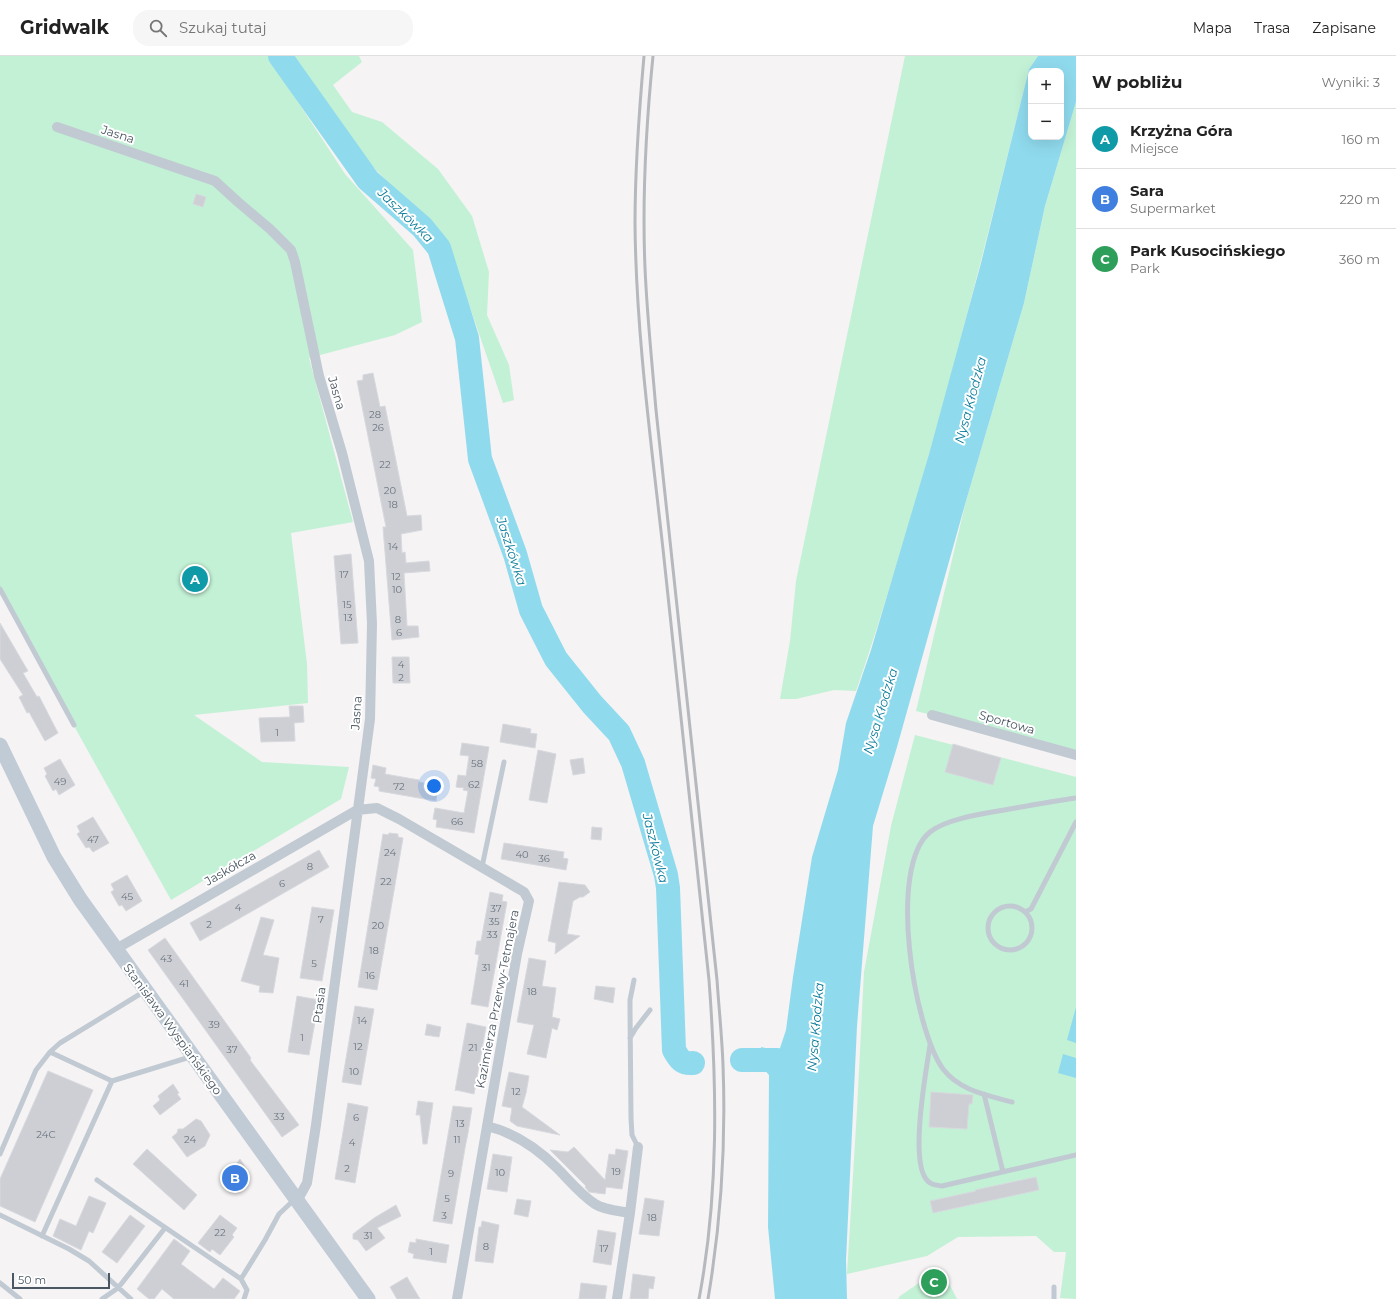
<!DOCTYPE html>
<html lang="pl">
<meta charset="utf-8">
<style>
body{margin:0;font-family:Montserrat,sans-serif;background:#f6f6f6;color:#222}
.controls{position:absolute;right:12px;top:12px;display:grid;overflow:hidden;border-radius:8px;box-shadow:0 4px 16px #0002}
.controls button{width:36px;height:36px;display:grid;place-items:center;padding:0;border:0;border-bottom:1px solid #e0e0e0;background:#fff;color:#222;font:20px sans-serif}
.scale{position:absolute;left:12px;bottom:10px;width:98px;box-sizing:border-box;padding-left:4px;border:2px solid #4a5661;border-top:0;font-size:11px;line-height:14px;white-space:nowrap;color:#4a5661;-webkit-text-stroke:3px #fff;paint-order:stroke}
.you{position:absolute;left:434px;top:730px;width:14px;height:14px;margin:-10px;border:3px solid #fff;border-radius:50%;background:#1a73e8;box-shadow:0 0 0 6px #1a73e833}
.badge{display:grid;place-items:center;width:26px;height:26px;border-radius:50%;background:#111827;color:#fff;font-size:13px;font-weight:700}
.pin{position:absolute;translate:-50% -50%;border:2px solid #fff;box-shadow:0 1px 4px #0006}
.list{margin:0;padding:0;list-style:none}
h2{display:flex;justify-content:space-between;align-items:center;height:52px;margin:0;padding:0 16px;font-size:17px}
h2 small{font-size:13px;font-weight:400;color:#767676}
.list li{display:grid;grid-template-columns:26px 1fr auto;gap:12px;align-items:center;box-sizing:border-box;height:60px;padding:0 16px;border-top:1px solid #e0e0e0}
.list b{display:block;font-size:15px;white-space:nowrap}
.list p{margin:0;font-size:13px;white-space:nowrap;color:#767676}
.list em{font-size:13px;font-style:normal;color:#767676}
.icon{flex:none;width:22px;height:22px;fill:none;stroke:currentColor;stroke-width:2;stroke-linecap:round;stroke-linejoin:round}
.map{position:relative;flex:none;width:1076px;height:1243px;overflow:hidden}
header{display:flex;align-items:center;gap:24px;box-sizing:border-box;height:56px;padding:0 20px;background:#fff;border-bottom:1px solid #e0e0e0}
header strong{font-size:19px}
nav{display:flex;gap:22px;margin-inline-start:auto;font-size:14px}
.search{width:280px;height:36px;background:#f6f6f6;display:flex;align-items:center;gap:10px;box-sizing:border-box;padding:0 14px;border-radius:16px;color:#767676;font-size:15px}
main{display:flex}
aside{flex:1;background:#fff}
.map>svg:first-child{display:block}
.green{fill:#c3f1d5}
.water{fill:#90daee;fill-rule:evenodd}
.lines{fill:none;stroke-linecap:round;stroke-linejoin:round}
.river{stroke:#90daee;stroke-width:24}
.building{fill:#cdcfd5;stroke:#d7d9de}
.service{stroke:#c1cad2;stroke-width:5}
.minor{stroke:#c1cad2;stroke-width:10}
.secondary{stroke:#c1cbd6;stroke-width:15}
.rail{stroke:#b5b8bd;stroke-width:3}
.labels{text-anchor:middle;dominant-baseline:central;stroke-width:4;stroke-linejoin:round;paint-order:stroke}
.number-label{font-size:10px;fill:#6b747e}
.street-label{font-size:12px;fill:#4a5661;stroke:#fff}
.water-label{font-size:13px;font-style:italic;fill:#0c7c9b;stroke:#fff}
</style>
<header>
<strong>Gridwalk</strong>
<div class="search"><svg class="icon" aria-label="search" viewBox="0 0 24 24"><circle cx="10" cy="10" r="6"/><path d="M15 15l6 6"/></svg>Szukaj tutaj</div>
<nav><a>Mapa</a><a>Trasa</a><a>Zapisane</a></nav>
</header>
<main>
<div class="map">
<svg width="1076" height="1243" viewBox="0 0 1076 1243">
<rect width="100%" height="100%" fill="#f5f3f3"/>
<path class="green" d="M0,0H268L345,118L413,194L422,266L395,279L309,302L353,466L291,477L307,608L308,647L194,659L262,706L349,711L341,743L171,844L0,537Z
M292,0H359L362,6L333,29L352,56L382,66L438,113L472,160L489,216L487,259L509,309L514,344L503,347L456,211L440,179L375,113L336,67Z
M905,0H1038L1029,13C991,166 953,320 908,471C891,526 875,581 856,635L834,634L796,643H780L790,585L796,525Z
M1076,46V696L916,655L966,445L1024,247L1045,150Z
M915,679L1076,721V1243L1060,1242L1066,1196H1054L1036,1180L958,1181L927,1200L847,1218L857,1054L864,916L891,770Z
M941,1212L957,1243H898L900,1240Z"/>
<path class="water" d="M1038,0H1076V46L1045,150L1024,247L966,445L897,691L873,770L857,970L846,1204L847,1243H775L768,1171L769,1019L760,1009L761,991L779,995L786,974L793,921L812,801L838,714L846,667L871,594L929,398L981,207L1029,13ZM1031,15H1061V81H1031Z
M1076,951V987L1067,984Z
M1063,998L1076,1002V1022L1058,1017Z"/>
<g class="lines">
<path class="river" d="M280,0L368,124L422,171L439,192L467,282L480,403L515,498L531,554L556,603L592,648L619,677L633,707L666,819L668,832L674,994C679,1003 682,1008 693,1007
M742,1004H776L794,1006"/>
</g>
<path class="building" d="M196,138L206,141L203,151L193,148Z
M373,317L380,351L385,350L407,460L421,459L422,474L401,478L402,497L405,496L406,507L429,505L430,515L404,517L407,570H418L419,581L392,584L383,471H386L357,325L363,324V319Z
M351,498L358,587L341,588L334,500Z
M0,567L28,615L23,617L37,641L39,640L58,677L45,685L29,656L27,657L19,641L23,639L0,603Z
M392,601H409L410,627H393Z
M289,650H303L304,666L294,667L295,685L261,686L259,662L290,661Z
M503,668L531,673L530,677L537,678L535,692L500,686Z
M462,687L489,691L474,777L436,771L437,764L433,763L435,752L464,757L468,735L463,734L464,732L456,731L458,719L466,720L469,700L460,699Z
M953,688L1001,702L993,729L945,716Z
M538,694L556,698L547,747L529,744Z
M583,702L585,717L573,719L570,704Z
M60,703L75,729L59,739L56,733L53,735L45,720L47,718L44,712Z
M373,709L386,712L385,718L419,724V726L424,727L423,732L437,735L436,745L379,735V731L374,730L376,723L371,722Z
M93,761L109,787L93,796L89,791L86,792L77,778L80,776L77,770Z
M592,771L602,772L601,784L591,783Z
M389,777L398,778V781L403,782L377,934L358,931L383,778L388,779Z
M504,787L564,796L563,802L568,803L566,814L501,803Z
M319,794L329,811L200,885L190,867Z
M127,819L142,845L126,855L122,849L119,850L111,836L114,834L111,828Z
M559,826L585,829L590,836L583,841H580L573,845L567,878L580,880L555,898L556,887L548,885Z
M490,836L503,839L502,845L507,846L488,951L471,948L479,899L475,898L477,885H481Z
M312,851L334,854L322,925L300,922Z
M261,861L274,864L263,899L279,902L273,937L259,936L260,930L241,925Z
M165,882L251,1002L250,1004L299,1069L282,1081L148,894Z
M529,902L546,905L542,930L556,932L552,961L560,963L557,974L552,972L546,1002L527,998L534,969L517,966Z
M596,930L615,932L613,947L594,943Z
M297,940L319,944L309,999L288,996Z
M355,950L374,953L361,1029L342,1026Z
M467,967L486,971L474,1038L456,1034L455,1035Z
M427,968L441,971L439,981L425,979Z
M48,1015L93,1034L35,1166L0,1150V1123Z
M509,1016L529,1020L526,1037L522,1051L560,1079L517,1070L510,1065L512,1052L502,1050Z
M173,1028L179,1037L177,1038L181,1043L160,1059L153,1050L160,1044L158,1040Z
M931,1036L973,1039L972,1048H969L967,1073L929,1071Z
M418,1045L433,1047L427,1088H423L420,1059H416Z
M348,1047L368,1051L355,1127L335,1123Z
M453,1050L472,1052L468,1077L465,1092L452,1168L433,1165Z
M196,1063L201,1065L210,1079L205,1090L187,1101L172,1081L177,1077L178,1073H183Z
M574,1091L605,1124L609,1098L615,1099L616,1093L628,1095L622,1133L606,1131L605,1138L589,1136L585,1131L586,1130L550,1094L568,1096Z
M147,1093L197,1139L184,1154L133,1108Z
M493,1098L512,1101L507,1136L487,1133Z
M240,1103L249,1117L234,1136L222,1126Z
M1036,1121L1039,1134L933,1157L930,1145L976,1135L975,1134Z
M89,1140L106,1147L93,1177L89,1175L81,1194L53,1180L60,1163L76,1170Z
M645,1142L664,1145L659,1180L639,1178Z
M517,1143L531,1145L528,1161L514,1158Z
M396,1149L401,1160L377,1172L385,1182L366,1195L358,1184L353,1183V1178L374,1162Z
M130,1159L145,1170L117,1207L102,1196Z
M220,1159L237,1172L232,1179L234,1181L220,1199L212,1193L210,1196L198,1187Z
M482,1165L499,1169L493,1207L475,1205L479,1171H481Z
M598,1174L616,1177L611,1209L593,1206Z
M174,1183L190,1195L181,1208L214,1233L223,1222L240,1235L234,1243H174L162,1233L154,1243H149L137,1233Z
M416,1183L449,1189L446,1207L413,1202L414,1198L408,1196L410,1186L416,1187Z
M633,1218L655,1221L653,1233L649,1232L648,1243H630Z
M407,1221L420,1243H397L390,1231Z
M581,1227L607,1230L605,1243H579Z"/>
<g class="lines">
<path class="service" d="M0,533L74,669
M482,811L504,706
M988 872a22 22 0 1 1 44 0a22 22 0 1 1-44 0Z
M1025,856L1031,853L1076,766
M634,924L630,944V954L631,1062L632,1079L638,1091
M630,982L636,972L650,954
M930,989C926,1016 910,1102 926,1123C930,1129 936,1129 942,1130L1076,1099
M112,1025L190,1001
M984,1038L1003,1116
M1012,1046C987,1039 960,1035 943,1013C914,973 887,811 930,776C947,762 988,757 1010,753C1032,749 1054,745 1076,742
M0,1098L36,1014L50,996L60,987L145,935
M97,1124C144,1158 193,1190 241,1223L265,1184L279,1158L295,1143
M0,1159L69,1193L89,1205L131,1243
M42,1180L112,1025L50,996
M241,1223L247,1234L244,1243
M0,1227L20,1243
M1054,1231V1243
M102,1243L118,1232L165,1172"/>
<path class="minor" d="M57,71L215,125L238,146L270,173L291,194L295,206L319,320L342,397L369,505L372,568L370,663L316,1069L307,1127L297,1145
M932,659L1076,699
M116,893L357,754L377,752L399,763L524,836L529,845L517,898L457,1243
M487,1070C515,1077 537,1092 557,1112C569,1124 580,1138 595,1148C604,1154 619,1155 630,1157
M617,1243L630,1157L638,1091"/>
<path class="secondary" d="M0,689L54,801L80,843L368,1243"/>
<path class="rail" d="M644,0C639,56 635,112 635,168C636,276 651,385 663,493C678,636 693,780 709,924C717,1030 719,1138 699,1243
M653,0C646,70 642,141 645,212C647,259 652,306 656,354L717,924C719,953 722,981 723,1009C726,1087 721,1166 708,1243"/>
</g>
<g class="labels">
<g class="number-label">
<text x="375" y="358">28</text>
<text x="378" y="371">26</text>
<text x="385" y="408">22</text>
<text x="390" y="434">20</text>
<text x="393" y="448">18</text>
<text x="393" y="490">14</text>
<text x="344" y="518">17</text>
<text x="396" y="520">12</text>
<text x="397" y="533">10</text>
<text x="347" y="548">15</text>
<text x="348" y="561">13</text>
<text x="398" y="563">8</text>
<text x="399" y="576">6</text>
<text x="401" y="608">4</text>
<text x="401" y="621">2</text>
<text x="277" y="676">1</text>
<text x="477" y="707">58</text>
<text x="60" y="725">49</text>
<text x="474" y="728">62</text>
<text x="399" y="730">72</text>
<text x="457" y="765">66</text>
<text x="93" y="783">47</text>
<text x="390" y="796">24</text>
<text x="522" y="798">40</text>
<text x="544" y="802">36</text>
<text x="310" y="810">8</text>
<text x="386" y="825">22</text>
<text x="282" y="827">6</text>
<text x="127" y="840">45</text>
<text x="238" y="851">4</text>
<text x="496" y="852">37</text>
<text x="321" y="863">7</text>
<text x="494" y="865">35</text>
<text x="209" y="868">2</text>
<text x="378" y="869">20</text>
<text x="492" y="878">33</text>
<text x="374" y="894">18</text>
<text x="166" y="902">43</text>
<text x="314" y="907">5</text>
<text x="486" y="911">31</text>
<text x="370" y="919">16</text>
<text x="184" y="927">41</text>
<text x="532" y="935">18</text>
<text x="362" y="964">14</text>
<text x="214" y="968">39</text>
<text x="302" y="981">1</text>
<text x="358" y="990">12</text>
<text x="473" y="991">21</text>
<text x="232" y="993">37</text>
<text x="354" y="1015">10</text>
<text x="516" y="1035">12</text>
<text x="279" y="1060">33</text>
<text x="356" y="1061">6</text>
<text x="460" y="1067">13</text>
<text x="46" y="1078">24C</text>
<text x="190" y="1083">24</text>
<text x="457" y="1083">11</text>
<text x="352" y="1086">4</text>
<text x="347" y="1112">2</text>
<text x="616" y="1115">19</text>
<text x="500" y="1116">10</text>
<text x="451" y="1117">9</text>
<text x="447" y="1142">5</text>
<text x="444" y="1159">3</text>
<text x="652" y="1161">18</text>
<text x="220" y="1176">22</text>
<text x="368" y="1179">31</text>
<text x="486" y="1190">8</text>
<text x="604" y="1192">17</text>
<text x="431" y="1195">1</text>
</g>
<g class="street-label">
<text transform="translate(118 78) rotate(18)">Jasna</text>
<text transform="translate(337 337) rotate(74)">Jasna</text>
<text transform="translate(356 657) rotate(-86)">Jasna</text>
<text transform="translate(1007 666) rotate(16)">Sportowa</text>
<text transform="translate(230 812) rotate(-30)">Jaskółcza</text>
<text transform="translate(497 943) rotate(-79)">Kazimierza Przerwy-Tetmajera</text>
<text transform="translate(319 949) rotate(-83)">Ptasia</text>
<text transform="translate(173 973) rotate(54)">Stanisława Wyspiańskiego</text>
</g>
<g class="water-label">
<text transform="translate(406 159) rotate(44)">Jaszkówka</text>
<text transform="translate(970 344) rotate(-75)">Nysa Kłodzka</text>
<text transform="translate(512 495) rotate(72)">Jaszkówka</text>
<text transform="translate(880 655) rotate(-73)">Nysa Kłodzka</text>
<text transform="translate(656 792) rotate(76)">Jaszkówka</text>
<text transform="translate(815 971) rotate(-85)">Nysa Kłodzka</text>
</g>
</g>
</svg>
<div class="controls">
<button>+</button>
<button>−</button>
</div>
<div class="scale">50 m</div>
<div class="you"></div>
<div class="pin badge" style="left:195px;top:523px;background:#0f9aa8">A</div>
<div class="pin badge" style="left:235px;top:1122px;background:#3f7fe0">B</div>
<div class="pin badge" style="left:934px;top:1226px;background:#2e9e5b">C</div>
</div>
<aside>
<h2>W pobliżu<small>Wyniki: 3</small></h2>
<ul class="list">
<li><span class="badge" style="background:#0f9aa8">A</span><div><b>Krzyżna Góra</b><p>Miejsce</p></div><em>160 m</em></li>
<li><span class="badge" style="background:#3f7fe0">B</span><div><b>Sara</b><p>Supermarket</p></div><em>220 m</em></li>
<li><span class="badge" style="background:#2e9e5b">C</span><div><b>Park Kusocińskiego</b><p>Park</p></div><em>360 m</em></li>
</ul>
</aside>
</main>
